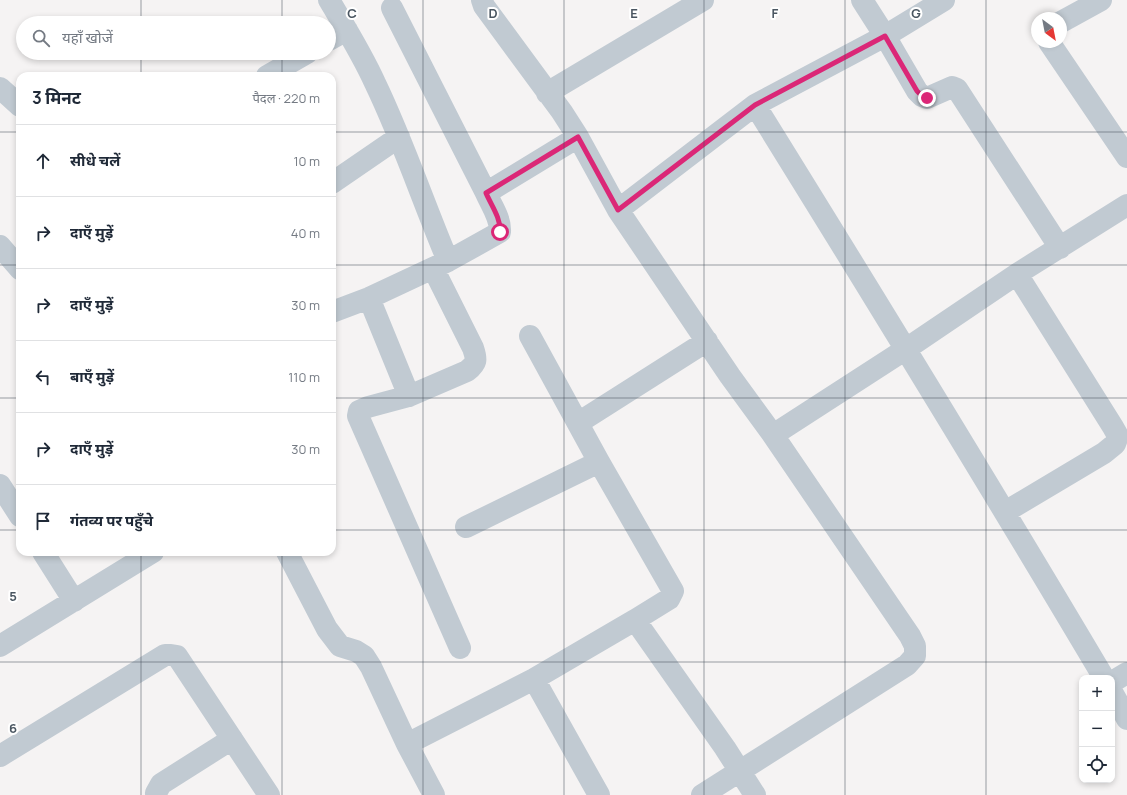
<!DOCTYPE html>
<html lang="hi">
<meta charset="utf-8">
<style>
body{margin:0;font-family:Manrope,"Noto Sans Devanagari",sans-serif;background:#f2f2f3;color:#1f2937}
.controls{position:absolute;right:12px;bottom:12px;display:grid;overflow:hidden;border-radius:8px;box-shadow:0 2px 6px #0003}
.controls button{width:36px;height:36px;display:grid;place-items:center;padding:0;border:0;border-bottom:1px solid #e0e1e3;background:#fff;color:#1f2937;font:20px sans-serif}
.compass{position:absolute;left:1031px;top:12px;width:36px;height:36px;border-radius:50%;background:#fff;box-shadow:0 2px 6px #0003;rotate:148deg}
.stop{position:absolute;width:12px;height:12px;margin:-9px;border:3px solid #db2777;border-radius:50%;background:#fff}
.stop.end{background:#db2777;border-color:#fff;box-shadow:0 1px 4px #0008}
.list{margin:0;padding:0;list-style:none}
h2{display:flex;justify-content:space-between;align-items:center;height:52px;margin:0;padding:0 16px;font-size:17px}
h2 small{font-size:13px;font-weight:400;color:#747a83}
.list li{display:grid;grid-template-columns:26px 1fr auto;gap:12px;align-items:center;box-sizing:border-box;height:72px;padding:0 16px;border-top:1px solid #e0e1e3}
.list b{display:block;font-size:15px;white-space:nowrap}
.list em{font-size:13px;font-style:normal;color:#747a83}
.icon{flex:none;width:22px;height:22px;fill:none;stroke:currentColor;stroke-width:2;stroke-linecap:round;stroke-linejoin:round}
.map{position:relative;flex:none;width:1127px;height:795px;overflow:hidden}
.search{position:absolute;background:#fff;box-shadow:0 2px 6px #0003;left:16px;top:16px;width:320px;height:44px;display:flex;align-items:center;gap:10px;box-sizing:border-box;padding:0 14px;border-radius:22px;color:#747a83;font-size:15px}
.panel{position:absolute;background:#fff;box-shadow:0 2px 6px #0003;left:16px;top:72px;width:320px;height:484px;border-radius:12px}
.map>svg:first-child{display:block}
.lines{fill:none;stroke-linecap:round;stroke-linejoin:round}
.minor{stroke:#c1cad2;stroke-width:22}
.route{stroke:#db2777;stroke-width:5}
.grid{fill:none;stroke:#4a5661;stroke-width:1;stroke-opacity:0.55}
.grid-label{font-size:13px;text-anchor:middle;font-weight:bold;fill:#4a5661;stroke:#fff;stroke-width:4;stroke-linejoin:round;paint-order:stroke}
</style>
<div class="map">
<svg width="1127" height="795" viewBox="0 0 1127 795">
<rect width="100%" height="100%" fill="#f5f3f3"/>
<g class="lines">
<path class="minor" d="M329,0C345,27 362,54 375,83C403,141 423,202 448,261
M482,0L484,6L562,112L578,137L618,210L730,376L773,435L910,636L915,646V656L907,665L702,795
M862,0L885,36L917,91L922,96L927,98L952,87L957,89L1060,248
M1061,22L1101,0
M329,40L347,30
M1049,42L1127,157
M267,76L307,53
M0,88L20,106
M547,93L703,0
M755,105C873,295 990,486 1104,678
M332,183L399,137
M486,193L578,137
M618,210L755,105L885,36L944,0
M0,246L20,269
M433,268L473,348C477,360 477,363 467,371L409,396L368,407L359,411L358,416L460,648
M369,298L409,396
M332,312L369,298L448,261L500,232C501,218 491,205 486,193L392,8
M578,423L707,341
M773,435L906,349L1017,274L1127,205
M0,485L20,516
M1005,512L1104,453L1115,444L1118,436L1113,427L1017,274
M466,527L599,462
M43,552L74,601
M287,552L327,629L340,646L356,651L364,656L371,667L407,744L434,795
M635,620L725,748L755,795
M0,646L153,552
M534,679L599,795
M1112,682L1127,673
M1112,692L1127,719
M407,744L534,679L635,620L669,599L673,591L599,462L530,336
M0,756L165,655H171L177,656L269,795
M157,795L156,793L161,784L232,739"/>
</g>
<g class="lines">
<path class="route" d="M500,232C501,218 491,205 486,193L578,137L618,210L755,105L885,36L917,91L922,96L927,98"/>
</g>
<path class="grid" d="M141,0V23M282,0V23M423,0V795M564,0V795M704,0V795M845,0V795M986,0V795M141,53V76M282,53V76M0,132H20M332,132H1127M0,265H20M332,265H1127M0,398H20M332,398H1127M0,530H20M332,530H1127M141,552V795M282,552V795M0,662H1127"/>
<g class="grid-label">
<text x="352" y="18">C</text>
<text x="493" y="18">D</text>
<text x="634" y="18">E</text>
<text x="775" y="18">F</text>
<text x="916" y="18">G</text>
<text x="13" y="601">5</text>
<text x="13" y="733">6</text>
</g>
</svg>
<div class="controls">
<button>+</button>
<button>−</button>
<button><svg class="icon" aria-label="locate" viewBox="0 0 24 24"><circle cx="12" cy="12" r="6"/><path d="M12 2v4M12 18v4M2 12h4M18 12h4"/></svg></button>
</div>
<svg class="compass" viewBox="-18 -18 36 36"><path d="M0-13l5 13h-10z" fill="#e53935"/><path d="M0 13l5-13h-10z" fill="#747a83"/></svg>
<div class="stop" style="left:500px;top:232px"></div>
<div class="stop end" style="left:927px;top:98px"></div>
<div class="search"><svg class="icon" aria-label="search" viewBox="0 0 24 24"><circle cx="10" cy="10" r="6"/><path d="M15 15l6 6"/></svg>यहाँ खोजें</div>
<section class="panel">
<h2>3 मिनट<small>पैदल · 220 m</small></h2>
<ul class="list">
<li><svg class="icon" aria-label="ahead" viewBox="0 0 24 24"><path d="M12 20V5M6 11l6-6 6 6"/></svg><div><b>सीधे चलें</b></div><em>10 m</em></li>
<li><svg class="icon" aria-label="right" viewBox="0 0 24 24"><path d="M7 20v-9h11M14 6l5 5-5 5"/></svg><div><b>दाएँ मुड़ें</b></div><em>40 m</em></li>
<li><svg class="icon" aria-label="right" viewBox="0 0 24 24"><path d="M7 20v-9h11M14 6l5 5-5 5"/></svg><div><b>दाएँ मुड़ें</b></div><em>30 m</em></li>
<li><svg class="icon" aria-label="left" viewBox="0 0 24 24"><path d="M17 20v-9H6M10 6l-5 5 5 5"/></svg><div><b>बाएँ मुड़ें</b></div><em>110 m</em></li>
<li><svg class="icon" aria-label="right" viewBox="0 0 24 24"><path d="M7 20v-9h11M14 6l5 5-5 5"/></svg><div><b>दाएँ मुड़ें</b></div><em>30 m</em></li>
<li><svg class="icon" aria-label="arrive" viewBox="0 0 24 24"><path d="M6 21V4h12l-3 4 3 4H6"/></svg><div><b>गंतव्य पर पहुँचे</b></div></li>
</ul>
</section>
</div>
